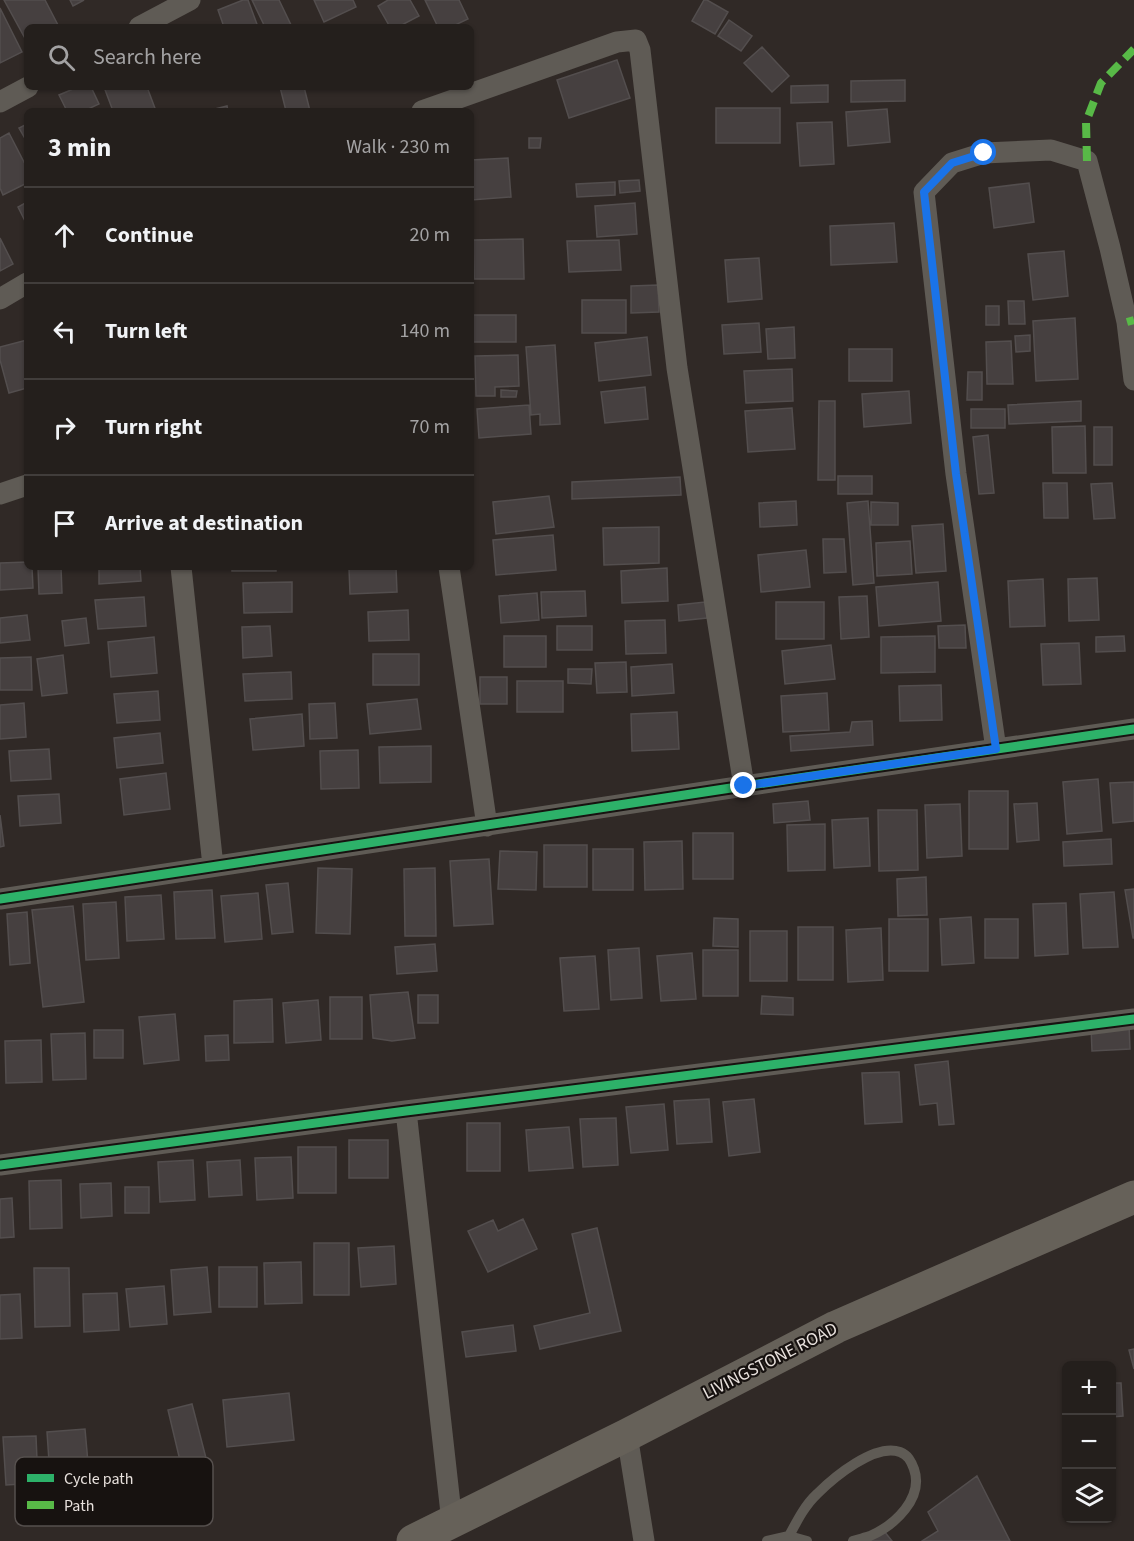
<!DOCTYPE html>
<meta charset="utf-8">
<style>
body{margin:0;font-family:"Source Sans 3",sans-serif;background:#302c29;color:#f1f3f6}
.controls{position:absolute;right:18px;bottom:18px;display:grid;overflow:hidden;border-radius:9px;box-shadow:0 2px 4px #0004}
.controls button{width:54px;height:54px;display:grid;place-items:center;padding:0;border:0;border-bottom:2px solid #413d3b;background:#241f1c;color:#f1f3f6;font:30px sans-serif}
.stop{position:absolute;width:18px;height:18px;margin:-14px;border:4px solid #1a73e8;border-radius:50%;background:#fff}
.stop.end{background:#1a73e8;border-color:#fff;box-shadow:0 2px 6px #0008}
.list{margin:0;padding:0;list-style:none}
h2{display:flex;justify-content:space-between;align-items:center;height:78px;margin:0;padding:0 24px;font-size:26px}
h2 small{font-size:20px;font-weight:400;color:#a3a2a3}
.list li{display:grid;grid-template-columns:39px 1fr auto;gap:18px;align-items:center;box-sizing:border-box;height:96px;padding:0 24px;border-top:2px solid #413d3b}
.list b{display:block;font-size:22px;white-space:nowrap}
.list em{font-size:20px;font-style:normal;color:#a3a2a3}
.icon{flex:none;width:33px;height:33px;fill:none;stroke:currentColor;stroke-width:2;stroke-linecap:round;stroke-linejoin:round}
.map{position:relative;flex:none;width:1134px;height:1541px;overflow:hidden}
.search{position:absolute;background:#241f1c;box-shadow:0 2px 4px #0004;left:24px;top:24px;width:450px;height:66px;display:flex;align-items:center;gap:15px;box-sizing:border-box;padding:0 21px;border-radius:9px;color:#a3a2a3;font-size:22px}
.panel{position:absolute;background:#241f1c;box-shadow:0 2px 4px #0004;left:24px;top:108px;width:450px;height:462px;border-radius:9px}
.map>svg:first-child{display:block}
.building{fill:#464040;stroke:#534e4e;stroke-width:1.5}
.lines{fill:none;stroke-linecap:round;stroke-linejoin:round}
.lane{stroke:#5f5b55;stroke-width:10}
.street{stroke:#5f5b55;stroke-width:21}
.highway{stroke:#666159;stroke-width:33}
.quiet{stroke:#58b947;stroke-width:8;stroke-dasharray:15 8;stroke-linecap:butt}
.cycleway-casing{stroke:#171210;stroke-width:13}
.cycleway{stroke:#2db169;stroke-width:9}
.route{stroke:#1a73e8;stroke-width:8}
.labels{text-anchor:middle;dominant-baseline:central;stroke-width:4.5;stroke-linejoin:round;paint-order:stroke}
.street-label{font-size:18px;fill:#e8e1dd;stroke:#171210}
.key{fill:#171210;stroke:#56504e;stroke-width:1.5}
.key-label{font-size:16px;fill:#e8e1dd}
</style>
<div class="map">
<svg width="1134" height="1541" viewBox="0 0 1134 1541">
<rect width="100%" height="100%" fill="#302926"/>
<path class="building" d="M4,0H45L59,27H27V42Z
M70,0H84L73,6Z
M243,0H248L258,27H224L218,10Z
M252,0H279L292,27H265Z
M314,0H353L356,7L324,22Z
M388,0H410L419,16L398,27H390L378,6Z
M425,0H459L468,19L451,27H438Z
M704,0H707L728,12L715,34L692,21Z
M0,8L22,52L0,63Z
M729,20L752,36L741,51L718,36Z
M762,47L789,76L772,92L744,63Z
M617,60L630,98L569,118L557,80Z
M905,80V101L851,102V81Z
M828,85V102L791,103V86Z
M78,87H91L99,104L84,111H67L59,95Z
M104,87H147L156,111H113Z
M280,87H304L310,111H286Z
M227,106L228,111H207Z
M716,108H780V143H716Z
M887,109L890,142L848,146L846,112Z
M832,122L834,164L800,166L797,123Z
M27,124V142L19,128Z
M9,133L27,168V183L3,195L0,188V138Z
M529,138H541L540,148H529Z
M508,158L511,197L471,200V160Z
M639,180L640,191L620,193L619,181Z
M615,182V195L577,197L576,184Z
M1029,183L1034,222L994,228L989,188Z
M27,202V225L18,207Z
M635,203L637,234L597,237L595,206Z
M894,223L897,262L831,265L830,226Z
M0,238L13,264L0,271Z
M523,239L524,279H474L473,240Z
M619,240L621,270L569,272L567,241Z
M1064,251L1068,296L1033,300L1028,254Z
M759,258L762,299L728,302L725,260Z
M658,285L659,312L631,313V286Z
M582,300H626V333H582Z
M1008,301H1024L1025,324H1009Z
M986,306H999V325H986Z
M471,315H516V342H471Z
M1075,318L1078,379L1036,381L1033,321Z
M759,323L761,352L724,354L722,325Z
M794,327L795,358L768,359L766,329Z
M1030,335V351L1016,352L1015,336Z
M647,337L651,375L599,381L595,343Z
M27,340V388L9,393L0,360V347Z
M1011,341L1013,384H987L986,342Z
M555,345L560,424L540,425V414L531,415L526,347Z
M849,349H892V381H849Z
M518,355L519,386L495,387V396H476L475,356Z
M792,369L793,401L746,403L744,371Z
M968,372H982V400H967Z
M645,387L648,419L605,423L601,392Z
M501,390L517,391L516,397H501Z
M909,391L911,423L864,427L862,394Z
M819,401H835V480H818Z
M1081,401V421L1009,424L1008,405Z
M529,405L531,434L479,438L477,409Z
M792,408L795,449L748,452L745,411Z
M971,409H1005V428H971Z
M1085,426L1086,473H1053L1052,427Z
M1094,427H1112V465H1094Z
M988,435L994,493L979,494L973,437Z
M838,476H872V494H838Z
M680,477L681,495L572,499V482Z
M1043,483H1067L1068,518H1044Z
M1112,483L1115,518L1094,519L1091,484Z
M549,496L554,527L496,534L493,502Z
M796,501L797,525L760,527L759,503Z
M868,501L874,583L853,585L847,503Z
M871,502L898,503V525H871Z
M943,524L946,571L916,573L912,526Z
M659,527V563L604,565L603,528Z
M553,535L556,570L496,575L493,540Z
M823,539H844L846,572L824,573Z
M910,541L912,574L877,576L876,543Z
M806,550L810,587L761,592L758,555Z
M27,562V567H32L33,588L0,590V563Z
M38,567H61L62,593L39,594Z
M99,567H140L141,581L99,584Z
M232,567H276V571H232Z
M396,567L397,592L350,594L349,568Z
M667,568L668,601L622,603L621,571Z
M1097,578L1099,620L1069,621L1068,579Z
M1043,579L1045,626L1010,627L1008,581Z
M292,582V612L244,613L243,583Z
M938,582L941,621L879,626L876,587Z
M585,591L586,616L542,618L541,592Z
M537,593L539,620L501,623L499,596Z
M867,596L869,637L841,639L839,597Z
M144,597L146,626L98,629L95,600Z
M705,602L707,618L679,621L678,605Z
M776,602H824V639H776Z
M408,610L409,640L369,641L368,612Z
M27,615L30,640L0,643V618Z
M86,618L89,643L65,646L62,621Z
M665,620L666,653L626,654L625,621Z
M965,625L966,648H939L938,626Z
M270,626L272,656L243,658L242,627Z
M557,626H592V650H557Z
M504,636H546V667H504Z
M935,636V672L881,673V637Z
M1124,636L1125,651L1096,652V637Z
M154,637L157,673L111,677L108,642Z
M1079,643L1081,684L1043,685L1041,644Z
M831,645L835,679L785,684L782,651Z
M373,654H419V685H373Z
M63,655L67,693L42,696L37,659Z
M31,657L32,690H0V658Z
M626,662L627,692L597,693L595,663Z
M672,664L674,693L632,696L631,667Z
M568,669H592L591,684L568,683Z
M291,672L292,699L245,701L243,674Z
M480,677H507V704H480Z
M517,681H563V712H517Z
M941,685L942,720L900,721L899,686Z
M158,691L160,720L117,723L114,694Z
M827,693L829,730L783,732L781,696Z
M417,699L421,729L370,734L367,704Z
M24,703L26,737L0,739V705Z
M335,703L337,738L310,739L309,704Z
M677,712L679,749L632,751L631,714Z
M302,714L304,746L253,750L250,719Z
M872,721L873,745L791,751L790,736L850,732L852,722Z
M160,733L163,763L117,768L114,738Z
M431,746V782L380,783L379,747Z
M49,749L51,779L11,781L9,751Z
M358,750L359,788L321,789L320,751Z
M166,773L170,809L124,815L120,779Z
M1098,779L1102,831L1067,834L1063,782Z
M1134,782V821L1113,823L1110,783Z
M969,791H1008V849H969Z
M59,794L61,823L20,826L18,796Z
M808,801L810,820L774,823L773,804Z
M1037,803L1039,840L1017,842L1014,804Z
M960,804L962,856L927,858L925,805Z
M878,810H917L918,870L879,871Z
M0,815L4,846L0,847Z
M868,818L870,866L834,868L832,820Z
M825,824V870L788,871L787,825Z
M693,833H733V879H693Z
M1111,839L1112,864L1064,866L1063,842Z
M682,841L683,889L645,890L644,842Z
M544,845H587V887H544Z
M593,849H633V890H593Z
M500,851L537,852L536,890L498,889Z
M489,859L493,924L454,926L450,861Z
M318,868L352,869L350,934L316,933Z
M435,868L436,936H405L404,869Z
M926,877L927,915L898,916L897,879Z
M288,883L293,932L272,934L266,885Z
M1134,889V938H1133L1125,890Z
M212,890L215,938L176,939L174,892Z
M1114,892L1118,947L1083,948L1080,894Z
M258,893L262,939L225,942L221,896Z
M161,895L164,939L127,941L125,897Z
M116,902L119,958L86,960L83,904Z
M1066,903L1068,954L1035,956L1033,904Z
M73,906L84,1002L43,1007L32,910Z
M27,912L30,963L10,965L7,914Z
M971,917L974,963L942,965L940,919Z
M714,918L738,919V947L713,946Z
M889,919H928V971H889Z
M985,919H1018V958H985Z
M798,927H833V980H798Z
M881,928L883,980L848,982L846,930Z
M750,931H787V981H750Z
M435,944L437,971L397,974L395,947Z
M639,948L642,998L611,1000L608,950Z
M703,950H738V996H703Z
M692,953L696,999L661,1001L657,956Z
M595,956L599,1009L564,1011L560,958Z
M408,992L415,1038L392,1041L373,1038L370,995Z
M418,995H438V1023H418Z
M762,996L793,998V1015L761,1014Z
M330,997H362V1039H330Z
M272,999L273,1042L234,1043V1001Z
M318,1000L321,1040L286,1043L283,1003Z
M175,1014L179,1060L144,1064L139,1017Z
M1129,1024L1130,1049L1092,1051L1091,1027Z
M94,1030H123V1058H94Z
M85,1033L86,1079L53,1080L51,1034Z
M228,1035L229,1060L206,1061L205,1036Z
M41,1040L42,1082L6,1083L5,1041Z
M948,1061L954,1124L939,1125L937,1103L920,1105L915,1065Z
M899,1072L902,1122L865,1124L862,1073Z
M709,1099L712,1142L677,1144L674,1101Z
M754,1099L760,1152L729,1156L723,1102Z
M664,1104L668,1150L631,1153L626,1107Z
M616,1118L618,1165L583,1167L580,1119Z
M467,1123H500V1171H467Z
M569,1127L573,1168L529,1171L526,1130Z
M349,1140H388V1178H349Z
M298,1147H336V1193H298Z
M291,1157L293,1198L257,1200L255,1158Z
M193,1160L195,1200L160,1202L158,1162Z
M240,1160L242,1195L209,1197L207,1162Z
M61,1180L62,1228L30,1229L29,1181Z
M111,1183L112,1216L81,1218L80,1184Z
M125,1187H149V1213H125Z
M12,1198L14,1237L0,1238V1199Z
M523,1219L537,1249L488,1272L468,1231L493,1220L498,1231Z
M597,1228L621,1331L540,1349L534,1326L590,1313L572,1234Z
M314,1243H349V1295H314Z
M394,1246L396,1284L361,1287L358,1248Z
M301,1262L302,1303L265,1304L264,1263Z
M207,1267L211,1312L174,1315L171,1270Z
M219,1267H257V1307H219Z
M34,1268H69L70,1326L35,1327Z
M164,1286L167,1324L130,1327L126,1289Z
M117,1293L119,1330L84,1332L83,1294Z
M20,1294L22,1338L0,1339V1295Z
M513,1325L516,1351L466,1357L462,1332Z
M1134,1349V1369L1129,1350Z
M1112,1383H1121L1123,1416L1112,1417Z
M289,1393L294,1440L227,1447L223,1400Z
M192,1404L207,1462L182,1469L168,1410Z
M85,1429L89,1474L50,1476L47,1432Z
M36,1436L38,1483L6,1485L3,1437Z
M977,1476L1010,1541H922L938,1531L928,1512Z
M884,1531L892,1541H866Z"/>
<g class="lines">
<path class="lane" d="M789,1536C797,1521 805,1505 817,1494C834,1477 875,1443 900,1452C908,1455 911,1461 914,1469C924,1498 895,1525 870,1536C865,1538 858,1539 853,1541
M767,1541L789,1536L807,1541"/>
<path class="street" d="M139,27L190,0
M0,102L28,87
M422,111L617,42L636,40L640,50L677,368L744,786
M0,299L27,283
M0,494L27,485
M181,567L213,866
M449,567L487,826
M996,749L956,474L924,192L952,163L984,153L1051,150L1087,161L1110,248L1127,322L1134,380
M0,899L744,786L1134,729
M406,1111L452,1522
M0,1165L406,1111L1134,1019
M627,1435L644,1541"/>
<path class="highway" d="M413,1541L627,1435L836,1327L1134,1197"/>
<path class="quiet" d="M1087,161L1086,122L1101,83L1134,49
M1127,322L1134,320"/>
<g class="cycleway-casing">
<path id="cycleway" d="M0,899L744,786L1134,729
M0,1165L406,1111L1134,1019"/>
</g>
<use href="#cycleway" class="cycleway"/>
</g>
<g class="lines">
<path class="route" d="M744,786L996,749L956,474L924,192L952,163L984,153"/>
</g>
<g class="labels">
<g class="street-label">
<text transform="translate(770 1361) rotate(-27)">LIVINGSTONE ROAD</text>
</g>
</g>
<rect x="15" y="1457" width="198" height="69" rx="9" class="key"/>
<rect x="27" y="1474" width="27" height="8" fill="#2db169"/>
<rect x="27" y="1501" width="27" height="8" fill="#58b947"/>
<g class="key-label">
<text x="64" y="1484">Cycle path</text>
<text x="64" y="1511">Path</text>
</g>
</svg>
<div class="controls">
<button>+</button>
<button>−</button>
<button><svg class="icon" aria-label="layers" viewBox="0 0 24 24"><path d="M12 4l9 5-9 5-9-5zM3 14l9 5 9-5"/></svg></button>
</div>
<div class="stop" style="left:984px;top:153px"></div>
<div class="stop end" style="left:744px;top:786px"></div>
<div class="search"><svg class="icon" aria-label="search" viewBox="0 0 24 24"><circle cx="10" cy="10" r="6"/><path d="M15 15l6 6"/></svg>Search here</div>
<section class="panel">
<h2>3 min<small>Walk · 230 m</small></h2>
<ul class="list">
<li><svg class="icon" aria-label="ahead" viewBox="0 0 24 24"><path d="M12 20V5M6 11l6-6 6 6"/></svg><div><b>Continue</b></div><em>20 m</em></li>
<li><svg class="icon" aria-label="left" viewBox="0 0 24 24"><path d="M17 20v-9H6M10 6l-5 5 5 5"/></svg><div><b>Turn left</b></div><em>140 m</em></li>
<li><svg class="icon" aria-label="right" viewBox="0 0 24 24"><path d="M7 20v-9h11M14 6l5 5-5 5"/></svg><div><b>Turn right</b></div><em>70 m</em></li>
<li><svg class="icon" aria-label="arrive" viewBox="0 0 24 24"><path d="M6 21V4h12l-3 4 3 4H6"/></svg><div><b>Arrive at destination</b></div></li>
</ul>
</section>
</div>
